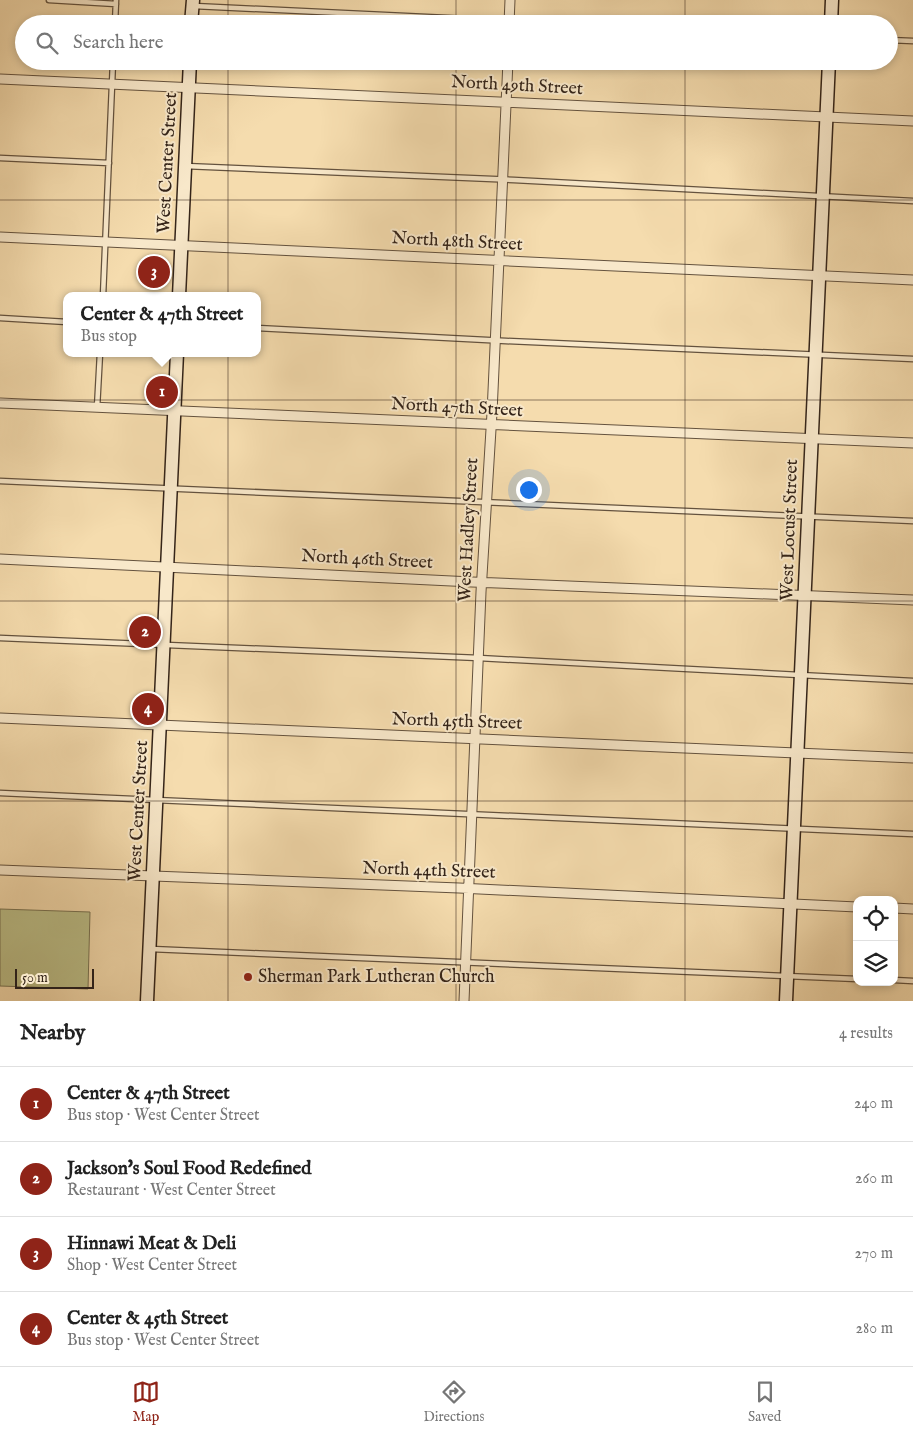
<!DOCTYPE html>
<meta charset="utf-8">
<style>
body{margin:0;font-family:"IM FELL English",serif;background:#f6f6f6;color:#222}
.controls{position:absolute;right:15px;bottom:15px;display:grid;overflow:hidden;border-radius:10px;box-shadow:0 2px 8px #0003}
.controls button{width:45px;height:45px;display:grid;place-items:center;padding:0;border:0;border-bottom:1px solid #e0e0e0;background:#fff;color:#222;font:25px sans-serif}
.scale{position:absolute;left:15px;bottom:12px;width:79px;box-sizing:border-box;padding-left:5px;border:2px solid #342419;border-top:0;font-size:14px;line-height:18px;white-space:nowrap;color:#342419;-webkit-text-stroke:4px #f8e8ca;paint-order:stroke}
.you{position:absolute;left:528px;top:489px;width:18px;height:18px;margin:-12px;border:4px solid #fff;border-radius:50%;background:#1a73e8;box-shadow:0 0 0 8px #1a73e833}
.badge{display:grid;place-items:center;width:32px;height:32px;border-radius:50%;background:#8f2418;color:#fff;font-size:16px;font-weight:700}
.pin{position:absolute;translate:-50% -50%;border:2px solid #fff;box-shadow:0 1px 5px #0006}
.popup{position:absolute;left:63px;top:292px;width:198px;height:65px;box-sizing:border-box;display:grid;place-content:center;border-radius:10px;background:#fff;filter:drop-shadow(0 1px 4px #0005);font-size:16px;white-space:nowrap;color:#767676}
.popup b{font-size:19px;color:#222}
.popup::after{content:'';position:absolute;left:50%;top:100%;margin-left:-10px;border:10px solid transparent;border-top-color:#fff}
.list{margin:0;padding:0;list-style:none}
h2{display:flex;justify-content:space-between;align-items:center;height:65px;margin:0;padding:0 20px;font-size:21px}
h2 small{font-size:16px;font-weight:400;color:#767676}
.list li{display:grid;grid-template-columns:32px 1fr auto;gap:15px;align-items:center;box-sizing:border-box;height:75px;padding:0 20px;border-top:1px solid #e0e0e0}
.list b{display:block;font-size:19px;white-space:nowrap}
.list p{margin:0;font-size:16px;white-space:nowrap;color:#767676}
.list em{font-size:16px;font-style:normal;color:#767676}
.icon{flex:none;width:28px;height:28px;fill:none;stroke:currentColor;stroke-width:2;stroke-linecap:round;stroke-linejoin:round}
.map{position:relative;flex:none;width:913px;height:1001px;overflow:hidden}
.search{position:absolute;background:#fff;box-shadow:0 2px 8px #0003;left:15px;right:15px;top:15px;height:55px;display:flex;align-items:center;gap:12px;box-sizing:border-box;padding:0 18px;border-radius:28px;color:#767676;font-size:19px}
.sheet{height:365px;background:#fff}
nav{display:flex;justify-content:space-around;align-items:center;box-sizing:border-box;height:70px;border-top:1px solid #e0e0e0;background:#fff;font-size:14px;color:#767676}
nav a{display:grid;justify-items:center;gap:2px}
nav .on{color:#8f2418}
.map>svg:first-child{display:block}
.green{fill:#bcc08a;stroke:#787252}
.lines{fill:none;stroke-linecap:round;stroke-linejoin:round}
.lane-casing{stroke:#64523e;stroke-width:7}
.street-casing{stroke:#64523e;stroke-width:11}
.secondary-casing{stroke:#342419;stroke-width:15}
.lane{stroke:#f8e8ca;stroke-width:4.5}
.street{stroke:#f8e8ca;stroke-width:9}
.secondary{stroke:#f8e8ca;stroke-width:12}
.grid{fill:none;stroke:#342419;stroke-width:1;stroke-opacity:0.55}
.poi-dot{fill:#8f2418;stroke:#f8e8ca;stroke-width:2}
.labels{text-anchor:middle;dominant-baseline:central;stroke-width:4;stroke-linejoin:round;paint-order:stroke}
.street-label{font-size:18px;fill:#342419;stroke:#f8e8ca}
.poi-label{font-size:18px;fill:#342419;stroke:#f8e8ca;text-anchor:start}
</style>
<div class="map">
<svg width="913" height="1001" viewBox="0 0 913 1001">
<rect width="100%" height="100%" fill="#f5dcae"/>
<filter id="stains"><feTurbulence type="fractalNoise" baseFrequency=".004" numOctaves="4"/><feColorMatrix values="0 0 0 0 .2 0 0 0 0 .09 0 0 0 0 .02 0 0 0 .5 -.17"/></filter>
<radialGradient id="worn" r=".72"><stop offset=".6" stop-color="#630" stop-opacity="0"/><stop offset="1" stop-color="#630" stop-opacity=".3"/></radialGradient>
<path class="green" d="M0,909L90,912L88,989L0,986Z"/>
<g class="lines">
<g class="lane-casing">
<path id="lane" d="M49,0L116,4
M194,6L574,24
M115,24L116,0
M889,40L913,41
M0,158L109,163
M185,166L514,180L913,201
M103,296L113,61
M0,318L67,322
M257,328L506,341L913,359
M97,408L100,353
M0,481L913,521
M0,638L479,658L913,681
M0,793L913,834
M151,949L857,979
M894,980L913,981"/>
</g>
<g class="street-casing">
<path id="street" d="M509,24L510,0
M0,79L913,121
M0,237L913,280
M0,403L913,443
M0,559L472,582L913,600
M0,718L913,758
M0,870L459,888L857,907
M894,908L913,909
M464,1001L481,592L492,413L508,61"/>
</g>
<g class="secondary-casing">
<path id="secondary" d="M191,24L193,0
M831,24L832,0
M179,296L190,61
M147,1001L177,353
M786,1001L829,61"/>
</g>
<use href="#lane" class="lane"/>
<use href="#street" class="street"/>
<use href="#secondary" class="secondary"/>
</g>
<path class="grid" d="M228,0V24M456,0V24M685,0V24M228,61V1001M456,61V1001M685,61V1001M0,200H913M0,400H913M0,601H913M0,801H913"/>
<circle class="poi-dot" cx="248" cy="977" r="5"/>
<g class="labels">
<g class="street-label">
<text transform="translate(517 86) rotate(3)">North 49th Street</text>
<text transform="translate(168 163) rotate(-87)">West Center Street</text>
<text transform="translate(457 242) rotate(3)">North 48th Street</text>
<text transform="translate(457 408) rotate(3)">North 47th Street</text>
<text transform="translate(469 530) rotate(-87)">West Hadley Street</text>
<text transform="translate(790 530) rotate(-88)">West Locust Street</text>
<text transform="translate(367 560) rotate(3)">North 46th Street</text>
<text transform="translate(457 722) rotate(2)">North 45th Street</text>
<text transform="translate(139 811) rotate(-87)">West Center Street</text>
<text transform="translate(429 871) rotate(2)">North 44th Street</text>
</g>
<g class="poi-label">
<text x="258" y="977">Sherman Park Lutheran Church</text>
</g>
</g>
<rect width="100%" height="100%" filter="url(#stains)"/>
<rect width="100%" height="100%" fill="url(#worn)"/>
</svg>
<div class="controls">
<button><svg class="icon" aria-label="locate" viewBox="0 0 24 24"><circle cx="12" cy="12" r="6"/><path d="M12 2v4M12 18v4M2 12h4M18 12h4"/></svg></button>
<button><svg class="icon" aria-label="layers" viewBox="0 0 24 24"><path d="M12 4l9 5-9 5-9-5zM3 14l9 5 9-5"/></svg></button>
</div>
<div class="scale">50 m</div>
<div class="you"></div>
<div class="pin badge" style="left:162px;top:392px">1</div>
<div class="popup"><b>Center &amp; 47th Street</b>Bus stop</div>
<div class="pin badge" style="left:145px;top:632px">2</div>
<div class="pin badge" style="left:154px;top:272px">3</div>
<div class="pin badge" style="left:148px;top:709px">4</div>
<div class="search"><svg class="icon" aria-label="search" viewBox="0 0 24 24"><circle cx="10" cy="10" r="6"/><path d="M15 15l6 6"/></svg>Search here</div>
</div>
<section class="sheet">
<h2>Nearby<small>4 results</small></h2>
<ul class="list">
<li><span class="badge">1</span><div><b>Center &amp; 47th Street</b><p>Bus stop · West Center Street</p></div><em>240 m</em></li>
<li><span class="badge">2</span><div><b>Jackson's Soul Food Redefined</b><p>Restaurant · West Center Street</p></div><em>260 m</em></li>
<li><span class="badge">3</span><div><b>Hinnawi Meat &amp; Deli</b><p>Shop · West Center Street</p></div><em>270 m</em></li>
<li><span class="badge">4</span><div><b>Center &amp; 45th Street</b><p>Bus stop · West Center Street</p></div><em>280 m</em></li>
</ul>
</section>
<nav>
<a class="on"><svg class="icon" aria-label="map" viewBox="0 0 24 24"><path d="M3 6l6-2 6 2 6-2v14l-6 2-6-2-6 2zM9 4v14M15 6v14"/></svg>Map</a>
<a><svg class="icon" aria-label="directions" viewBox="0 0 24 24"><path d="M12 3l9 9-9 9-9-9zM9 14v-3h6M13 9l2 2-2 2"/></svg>Directions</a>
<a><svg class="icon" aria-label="saved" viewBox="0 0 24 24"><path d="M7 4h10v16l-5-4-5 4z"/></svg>Saved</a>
</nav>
